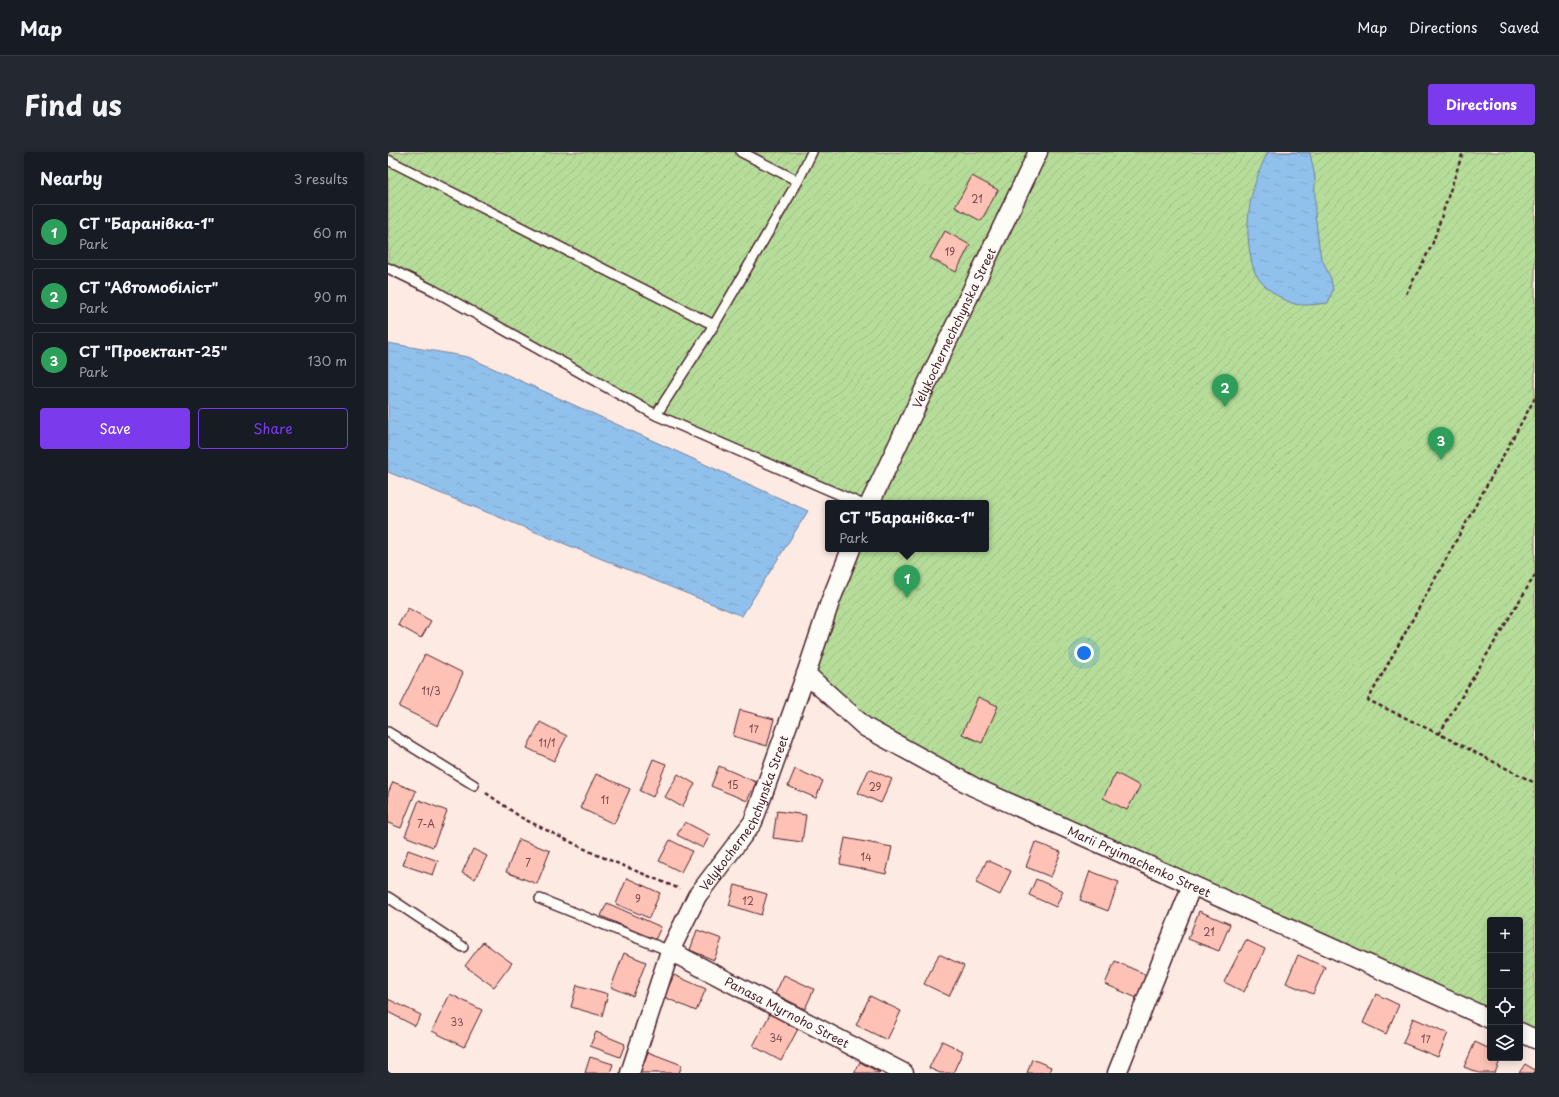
<!DOCTYPE html>
<meta charset="utf-8">
<style>
body{margin:0;font-family:"Playpen Sans",sans-serif;background:#242831;color:#f1f3f6}
.controls{position:absolute;right:12px;bottom:12px;display:grid;overflow:hidden;border-radius:4px;box-shadow:0 2px 10px #0003}
.controls button{width:36px;height:36px;display:grid;place-items:center;padding:0;border:0;border-bottom:1px solid #363941;background:#171b24;color:#f1f3f6;font:20px sans-serif}
.you{position:absolute;left:696px;top:501px;width:14px;height:14px;margin:-10px;border:3px solid #fff;border-radius:50%;background:#1a73e8;box-shadow:0 0 0 6px #1a73e833}
.badge{display:grid;place-items:center;width:26px;height:26px;border-radius:50%;background:#7c3aed;color:#fff;font-size:13px;font-weight:700}
.pin{position:absolute;translate:-50% -33px;filter:drop-shadow(0 1px 2px #0008)}
.pin::after{content:'';position:absolute;top:21px;width:14px;height:12px;background:inherit;clip-path:polygon(0 0,100% 0,50% 100%)}
.popup{position:absolute;left:437px;top:348px;width:164px;height:52px;box-sizing:border-box;display:grid;place-content:center;border-radius:4px;background:#171b24;filter:drop-shadow(0 1px 3px #0005);font-size:13px;white-space:nowrap;color:#9ea1a6}
.popup b{font-size:15px;color:#f1f3f6}
.popup::after{content:'';position:absolute;left:50%;top:100%;margin-left:-8px;border:8px solid transparent;border-top-color:#171b24}
.list{margin:0;padding:0;list-style:none}
h2{display:flex;justify-content:space-between;align-items:center;height:52px;margin:0;padding:0 16px;font-size:17px}
h2 small{font-size:13px;font-weight:400;color:#9ea1a6}
.list li{display:grid;grid-template-columns:26px 1fr auto;gap:12px;align-items:center;box-sizing:border-box;height:56px;margin:0 8px 8px;padding:0 8px;border:1px solid #363941;border-radius:4px}
.list b{display:block;font-size:15px;white-space:nowrap}
.list p{margin:0;font-size:13px;white-space:nowrap;color:#9ea1a6}
.list em{font-size:13px;font-style:normal;color:#9ea1a6}
.actions{display:flex;gap:8px;padding:12px 16px}
.actions a{flex:1;padding:9px 0;border:1px solid #7c3aed;border-radius:4px;text-align:center;font-size:14px;color:#7c3aed}
.actions .main{background:#7c3aed;color:#fff}
.icon{flex:none;width:22px;height:22px;fill:none;stroke:currentColor;stroke-width:2;stroke-linecap:round;stroke-linejoin:round}
.map{position:relative;flex:none;width:1147px;height:921px;overflow:hidden;border-radius:4px}
header{display:flex;align-items:center;gap:24px;box-sizing:border-box;height:56px;padding:0 20px;background:#171b24;border-bottom:1px solid #363941}
header strong{font-size:19px}
nav{display:flex;gap:22px;margin-inline-start:auto;font-size:14px}
.intro{display:flex;align-items:center;justify-content:space-between;box-sizing:border-box;height:96px;padding:0 24px}
h1{margin:0;font-size:28px}
.button{padding:10px 18px;border-radius:4px;background:#7c3aed;color:#fff;font-size:14px;font-weight:700}
main{display:flex;gap:24px;padding:0 24px}
aside{flex:1;background:#171b24;border-radius:4px;box-shadow:0 2px 10px #0003}
.map>svg:first-child{display:block}
.garden{fill:url(#garden-furrows);stroke:#807e62}
.water{fill:url(#water-ripples);stroke:#74809f}
.building{fill:#fdc2b5;stroke:#4a1f2b}
.lines{fill:none;stroke-linecap:round;stroke-linejoin:round}
.lane-casing{stroke:#4a1f2b;stroke-width:12}
.street-casing{stroke:#4a1f2b;stroke-width:21}
.path{stroke:#4a1f2b;stroke-width:2.5;stroke-dasharray:4 3;stroke-linecap:butt}
.lane{stroke:#fdfcf7;stroke-width:9}
.street{stroke:#fdfcf7;stroke-width:18}
.labels{text-anchor:middle;dominant-baseline:central;stroke-width:4;stroke-linejoin:round;paint-order:stroke}
.number-label{font-size:10px;fill:#77484e}
.street-label{font-size:12px;fill:#4a1f2b;stroke:#fdfcf7}
</style>
<header>
<strong>Map</strong>
<nav><a>Map</a><a>Directions</a><a>Saved</a></nav>
</header>
<div class="intro"><h1>Find us</h1><a class="button">Directions</a></div>
<main>
<aside>
<h2>Nearby<small>3 results</small></h2>
<ul class="list">
<li><span class="badge" style="background:#2e9e5b">1</span><div><b>СТ &quot;Баранівка-1&quot;</b><p>Park</p></div><em>60 m</em></li>
<li><span class="badge" style="background:#2e9e5b">2</span><div><b>СТ &quot;Автомобіліст&quot;</b><p>Park</p></div><em>90 m</em></li>
<li><span class="badge" style="background:#2e9e5b">3</span><div><b>СТ &quot;Проектант-25&quot;</b><p>Park</p></div><em>130 m</em></li>
</ul>
<div class="actions"><a class="main">Save</a><a>Share</a></div>
</aside>
<div class="map">
<svg width="1147" height="921" viewBox="0 0 1147 921">
<defs>
<pattern id="garden-furrows" width="10" height="10" patternUnits="userSpaceOnUse"><rect width="10" height="10" fill="#b5dd99"/><path d="M-1 1l2-2M0 10L10 0M9 11l2-2" fill="none" stroke="#9dbd84"/></pattern>
<pattern id="water-ripples" width="26" height="14" patternUnits="userSpaceOnUse"><rect width="26" height="14" fill="#90c1ec"/><path d="M2 4q2-2 4 0t4 0M15 11q2-2 4 0t4 0" fill="none" stroke="#7ea5cb"/></pattern>
</defs>
<rect width="100%" height="100%" fill="#fdebe3"/>
<filter id="ink" filterUnits="userSpaceOnUse"><feTurbulence type="fractalNoise" baseFrequency=".025" numOctaves="2"/><feDisplacementMap in="SourceGraphic" scale="8" xChannelSelector="R" yChannelSelector="G"/><feConvolveMatrix kernelMatrix="1 2 1 2 8 2 1 2 1" color-interpolation-filters="sRGB"/></filter>
<g filter="url(#ink)">
<path class="garden" d="M0,0H1147V887L1132,880V768H1102V867L477,575L418,522L463,397H598V351H471L268,263L0,116Z"/>
<path class="water" d="M880,0L922,1L927,25V61L931,94L933,105L943,127L945,138L940,151C929,152 914,155 904,151C891,146 878,137 870,126C866,120 864,113 863,106C855,70 863,32 880,0Z
M0,191L80,205L420,359L354,464L0,320Z"/>
<path class="building" d="M584,24L610,38L593,69L567,55Z
M557,79L582,93L568,120L542,106Z
M20,456L43,469L33,486L10,473Z
M37,502L75,521L50,574L11,555Z
M590,545L610,554L594,591L574,582Z
M352,558L386,567L379,594L345,584Z
M152,570L179,584L166,609L139,596Z
M265,607L278,612L265,645L252,639Z
M331,614L368,630L359,649L323,634Z
M407,617L435,629L428,646L400,634Z
M481,617L504,627L493,651L470,641Z
M728,621L752,634L739,658L715,646Z
M208,622L242,637L226,672L192,656Z
M290,622L307,632L294,655L277,645Z
M5,630L28,639L13,676L0,671V641Z
M31,648L59,659L45,695L17,684Z
M389,659L418,663L414,690L385,686Z
M297,670L322,683L315,696L289,683Z
M457,686L504,695L498,722L452,712Z
M131,687L162,699L149,732L118,720Z
M282,688L304,699L293,720L271,709Z
M647,690L673,700L663,725L638,715Z
M85,697L99,704L87,727L74,721Z
M20,698L50,709L45,723L15,713Z
M599,708L623,719L612,743L588,731Z
M702,719L731,730L720,759L692,748Z
M239,726L272,741L261,766L228,752Z
M648,727L675,739L668,755L641,743Z
M347,733L379,742L373,763L341,753Z
M219,751L273,775L267,788L213,764Z
M811,759L842,772L831,799L800,787Z
M309,778L334,787L326,808L302,798Z
M858,788L877,797L856,840L836,830Z
M95,790L124,811L106,835L77,814Z
M236,801L258,810L245,844L223,835Z
M551,802L576,814L561,844L536,832Z
M910,803L937,815L925,842L898,831Z
M727,809L761,824L751,847L717,832Z
M286,823L318,837L308,859L276,845Z
M396,823L426,837L417,857L387,842Z
M189,833L220,842L214,864L183,855Z
M62,842L94,858L76,895L44,879Z
M988,842L1011,853L998,882L975,871Z
M482,844L513,859L499,888L468,873Z
M0,847L33,863L27,874L0,860Z
M382,862L410,877L393,909L365,894Z
M1025,866L1060,881L1050,905L1015,891Z
M208,880L237,892L232,905L202,894Z
M554,889L575,899L565,921H552L541,916Z
M1087,890L1102,897V906H1113L1107,921H1091L1076,915Z
M260,900L294,913L291,921H252Z
M202,905L225,912L222,921H197Z
M644,907L663,915L661,921H639Z
M472,910L492,921H466Z
M1137,912L1147,918V921H1131Z"/>
<g class="lines">
<g class="lane-casing">
<path id="lane" d="M353,0L410,29
M0,8L326,173
M0,116L47,139L268,263L471,351
M268,263L326,173L410,29L424,0
M0,580L86,633
M0,745L75,795
M152,747L282,799"/>
</g>
<g class="street-casing">
<g id="street">
<path id="s1" d="M482,351L650,0"/>
<path id="s2" d="M418,522L477,575L586,635L1102,867"/>
<path id="s3" d="M282,799L516,921"/>
<path d="M1132,880L1147,887"/>
<path id="s4" d="M242,921L282,799L309,744L365,670L418,522L442,450L463,397"/>
<path d="M729,921L804,733"/>
</g>
</g>
<path class="path" d="M1018,142L1044,93L1075,0
M1147,246L980,548L1051,582L1147,631
M1051,582L1147,423
M98,641L134,666L207,702L292,737"/>
<use href="#lane" class="lane"/>
<use href="#street" class="street"/>
</g>
</g>
<g class="labels">
<g class="number-label">
<text x="589" y="46">21</text>
<text x="562" y="99">19</text>
<text x="43" y="538">11/3</text>
<text x="366" y="576">17</text>
<text x="159" y="590">11/1</text>
<text x="345" y="632">15</text>
<text x="487" y="634">29</text>
<text x="217" y="647">11</text>
<text x="38" y="671">7-А</text>
<text x="478" y="704">14</text>
<text x="140" y="710">7</text>
<text x="250" y="746">9</text>
<text x="360" y="748">12</text>
<text x="821" y="779">21</text>
<text x="69" y="869">33</text>
<text x="388" y="885">34</text>
<text x="1038" y="886">17</text>
</g>
<g class="street-label">
<text stroke="none"><textPath href="#s1" startOffset="194">Velykochernechchynska Street</textPath></text>
<text stroke="none"><textPath href="#s4" startOffset="286">Velykochernechchynska Street</textPath></text>
<text stroke="none"><textPath href="#s2" startOffset="385">Marii Pryimachenko Street</textPath></text>
<text stroke="none"><textPath href="#s3" startOffset="132">Panasa Myrnoho Street</textPath></text>
</g>
</g>
</svg>
<div class="controls">
<button>+</button>
<button>−</button>
<button><svg class="icon" aria-label="locate" viewBox="0 0 24 24"><circle cx="12" cy="12" r="6"/><path d="M12 2v4M12 18v4M2 12h4M18 12h4"/></svg></button>
<button><svg class="icon" aria-label="layers" viewBox="0 0 24 24"><path d="M12 4l9 5-9 5-9-5zM3 14l9 5 9-5"/></svg></button>
</div>
<div class="you"></div>
<div class="pin badge" style="left:519px;top:446px;background:#2e9e5b">1</div>
<div class="popup"><b>СТ &quot;Баранівка-1&quot;</b>Park</div>
<div class="pin badge" style="left:837px;top:255px;background:#2e9e5b">2</div>
<div class="pin badge" style="left:1053px;top:308px;background:#2e9e5b">3</div>
</div>
</main>
